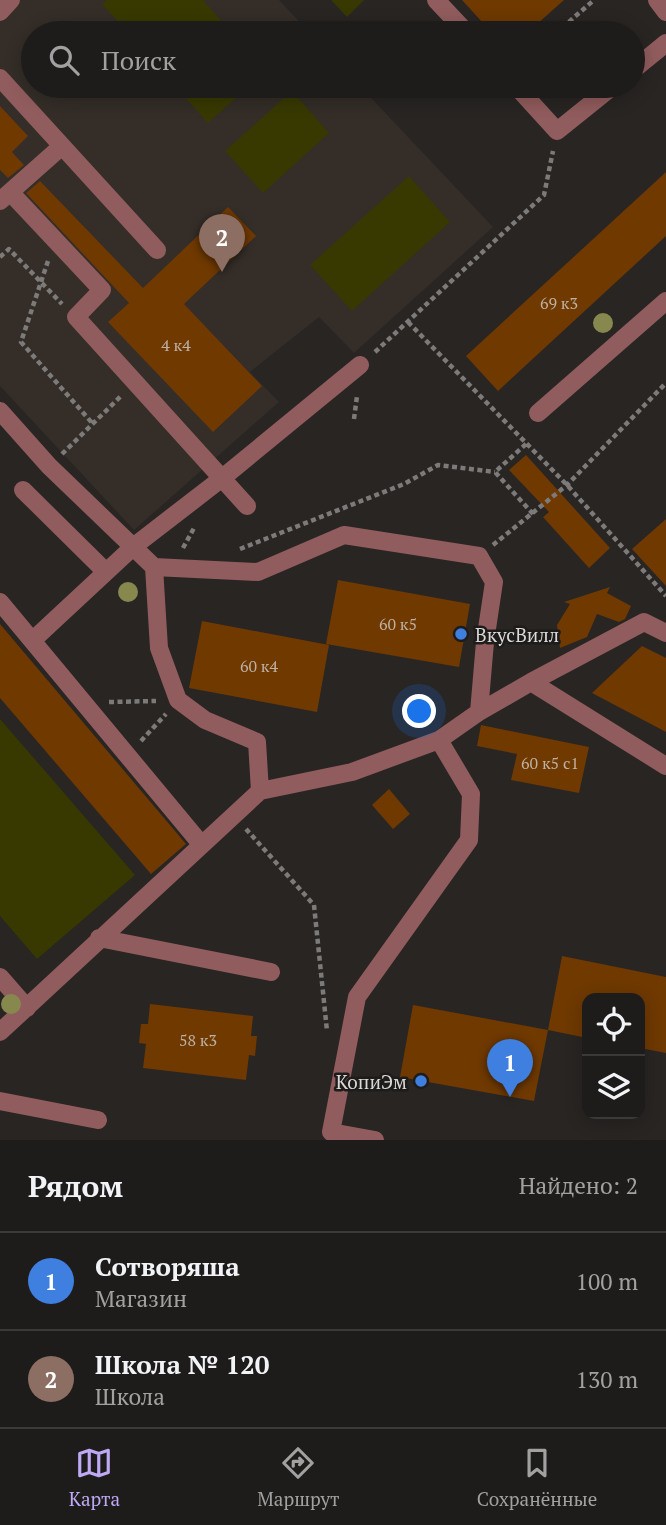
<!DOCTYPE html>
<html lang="ru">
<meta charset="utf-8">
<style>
body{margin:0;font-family:"PT Serif",serif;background:#2b2927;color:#f1f3f6}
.controls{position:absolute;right:21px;bottom:21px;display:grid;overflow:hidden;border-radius:14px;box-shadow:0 4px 18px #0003}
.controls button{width:63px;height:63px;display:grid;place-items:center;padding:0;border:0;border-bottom:2px solid #3c3a39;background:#1e1c1a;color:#f1f3f6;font:35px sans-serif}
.you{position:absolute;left:420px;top:712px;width:24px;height:24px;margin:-18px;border:5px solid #fff;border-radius:50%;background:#1a73e8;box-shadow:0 0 0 10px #1a73e833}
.badge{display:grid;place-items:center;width:46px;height:46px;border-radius:50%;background:#bea9f4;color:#fff;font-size:23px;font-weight:700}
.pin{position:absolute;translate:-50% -58px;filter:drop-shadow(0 2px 4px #0008)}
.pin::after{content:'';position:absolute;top:37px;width:24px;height:21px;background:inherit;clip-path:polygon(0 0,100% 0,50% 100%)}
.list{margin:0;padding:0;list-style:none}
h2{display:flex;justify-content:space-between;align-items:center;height:91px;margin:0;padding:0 28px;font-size:30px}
h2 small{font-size:23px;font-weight:400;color:#a1a1a2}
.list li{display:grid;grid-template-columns:46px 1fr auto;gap:21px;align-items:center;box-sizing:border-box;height:98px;padding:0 28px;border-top:2px solid #3c3a39}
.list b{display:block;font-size:26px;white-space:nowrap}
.list p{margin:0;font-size:23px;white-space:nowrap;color:#a1a1a2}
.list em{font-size:23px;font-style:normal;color:#a1a1a2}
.icon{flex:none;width:38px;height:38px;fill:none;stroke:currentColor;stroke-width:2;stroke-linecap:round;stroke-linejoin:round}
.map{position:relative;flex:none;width:666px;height:1140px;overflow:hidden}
.search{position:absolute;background:#1e1c1a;box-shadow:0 4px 18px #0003;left:21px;right:21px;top:21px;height:77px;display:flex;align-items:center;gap:18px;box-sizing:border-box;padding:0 24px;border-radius:38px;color:#a1a1a2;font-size:26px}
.sheet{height:287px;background:#1e1c1a}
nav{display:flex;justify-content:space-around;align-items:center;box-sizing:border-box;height:98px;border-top:2px solid #3c3a39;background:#1e1c1a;font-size:19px;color:#a1a1a2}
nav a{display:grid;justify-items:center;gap:4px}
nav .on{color:#bea9f4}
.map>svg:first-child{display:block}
.built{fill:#342d28}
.green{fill:#383900}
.building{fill:#6f3900}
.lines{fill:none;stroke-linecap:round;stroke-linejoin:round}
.path{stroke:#7d7b79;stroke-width:4.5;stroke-dasharray:5 3.5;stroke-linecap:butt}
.minor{stroke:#915c5d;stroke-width:18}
.tree{fill:#87884e}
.shop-dot{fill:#3f7fe0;stroke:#1e1c1a;stroke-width:2.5}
.labels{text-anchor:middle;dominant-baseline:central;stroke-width:5;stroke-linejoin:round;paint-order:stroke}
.number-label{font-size:16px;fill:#bfb1a1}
.poi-label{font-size:19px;fill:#dad9d7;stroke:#1e1c1a;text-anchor:start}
</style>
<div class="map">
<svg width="666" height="1140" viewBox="0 0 666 1140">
<rect width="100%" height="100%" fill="#282523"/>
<path class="built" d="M0,0H279L310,33H33V86H360L493,227L354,353L319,317L250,372L279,402L134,530L0,386Z"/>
<path class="green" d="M107,0H203L232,33H128L102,4Z
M331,0H364L347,17Z
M175,86H249L208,123Z
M292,91L329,133L263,193L225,151Z
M409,176L450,222L352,311L310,265Z
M0,719L135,875L37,959L0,916Z"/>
<path class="building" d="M462,0H564L527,33H492Z
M0,106L28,136L12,152L24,165L8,178L0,170Z
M666,172V236L498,391L466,356Z
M40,181L143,288L228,207L256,236L184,304L262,386L213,432L108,322L129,303L26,193Z
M526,455L610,548L589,568L543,517L549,512L509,470Z
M666,519V586L632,549Z
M338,580L470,604L459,667L326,644Z
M610,587L607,593L631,606L625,619L619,622L597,614L587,637L560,648L557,625L570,604L564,602Z
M202,621L329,645L317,712L189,688Z
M0,624L186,844L151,874L0,698Z
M642,646L666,658V732L592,693Z
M481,725L589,747L579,793L511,780L517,754L477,746Z
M389,789L410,814L393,829L372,805Z
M562,956L666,977V1053L640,1048V998H587V1038L548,1030Z
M150,1004L253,1016L251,1036H257L255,1056L249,1055L246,1080L143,1068L146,1044L139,1043L141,1024H148Z
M413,1005L548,1030L534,1101L400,1077Z"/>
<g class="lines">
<path class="path" d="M556,33L594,0
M0,257L9,249L62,304
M48,261L21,342L93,424
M408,322L567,485L666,596
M375,352L544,195L553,151
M354,419L357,396
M526,444L495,472L533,514
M62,454L121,396
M493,545L567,485L666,383
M183,548L194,528
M240,549L404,484L438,465L495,472
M109,702L156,701
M141,741L166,714
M246,829L314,905L327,1031"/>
<path class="minor" d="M436,0L467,33
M657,0L666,12
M0,12L11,0
M633,70L666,43
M0,78L157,250
M516,86L557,131L613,86
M10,192L102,290L76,317L247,506
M0,201L62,146
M0,411L49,466L154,567L159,648L178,700L205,720L257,742L260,791L0,1032
M538,413L666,301
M23,490L106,572
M154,567L258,572L344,535L479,556L494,582L485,642L479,712
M0,602L201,844
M33,640L133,547L221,479L360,365
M531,682L644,622L666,633
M260,791L352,772L439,740L479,712L531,682L666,766
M99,938L271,972
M0,977L27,1008
M0,1101L98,1120
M375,1140L331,1132L357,997L469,840L471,794L439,740"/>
</g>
<g class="tree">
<circle cx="603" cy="323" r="10"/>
<circle cx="128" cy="592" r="10"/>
<circle cx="11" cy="1004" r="10"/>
</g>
<g class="shop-dot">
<circle cx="461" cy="634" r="7"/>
<circle cx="421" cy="1081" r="7"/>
</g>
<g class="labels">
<g class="number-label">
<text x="559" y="303">69 к3</text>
<text x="176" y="345">4 к4</text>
<text x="398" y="624">60 к5</text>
<text x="259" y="666">60 к4</text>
<text x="550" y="763">60 к5 с1</text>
<text x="198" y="1040">58 к3</text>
</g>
<g class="poi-label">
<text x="475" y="634">ВкусВилл</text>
<text x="407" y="1081" text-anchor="end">КопиЭм</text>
</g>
</g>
</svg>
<div class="controls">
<button><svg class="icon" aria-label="locate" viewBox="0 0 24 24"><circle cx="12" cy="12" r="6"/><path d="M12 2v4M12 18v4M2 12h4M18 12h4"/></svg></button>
<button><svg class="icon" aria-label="layers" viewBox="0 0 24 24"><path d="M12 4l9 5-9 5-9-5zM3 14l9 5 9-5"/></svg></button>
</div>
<div class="you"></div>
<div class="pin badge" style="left:510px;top:1097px;background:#3f7fe0">1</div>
<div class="pin badge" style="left:222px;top:272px;background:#8d6e63">2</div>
<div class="search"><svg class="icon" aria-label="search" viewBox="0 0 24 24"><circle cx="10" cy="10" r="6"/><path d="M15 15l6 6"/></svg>Поиск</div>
</div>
<section class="sheet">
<h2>Рядом<small>Найдено: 2</small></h2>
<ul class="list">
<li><span class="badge" style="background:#3f7fe0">1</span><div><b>Сотворяша</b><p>Магазин</p></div><em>100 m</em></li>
<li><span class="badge" style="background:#8d6e63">2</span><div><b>Школа № 120</b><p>Школа</p></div><em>130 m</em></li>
</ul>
</section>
<nav>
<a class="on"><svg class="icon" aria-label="map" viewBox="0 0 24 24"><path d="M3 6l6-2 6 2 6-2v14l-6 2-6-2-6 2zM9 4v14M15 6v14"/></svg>Карта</a>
<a><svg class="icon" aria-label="directions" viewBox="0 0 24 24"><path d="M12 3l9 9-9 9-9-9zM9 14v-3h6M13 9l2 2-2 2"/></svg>Маршрут</a>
<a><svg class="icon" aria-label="saved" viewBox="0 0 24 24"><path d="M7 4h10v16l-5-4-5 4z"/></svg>Сохранённые</a>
</nav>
